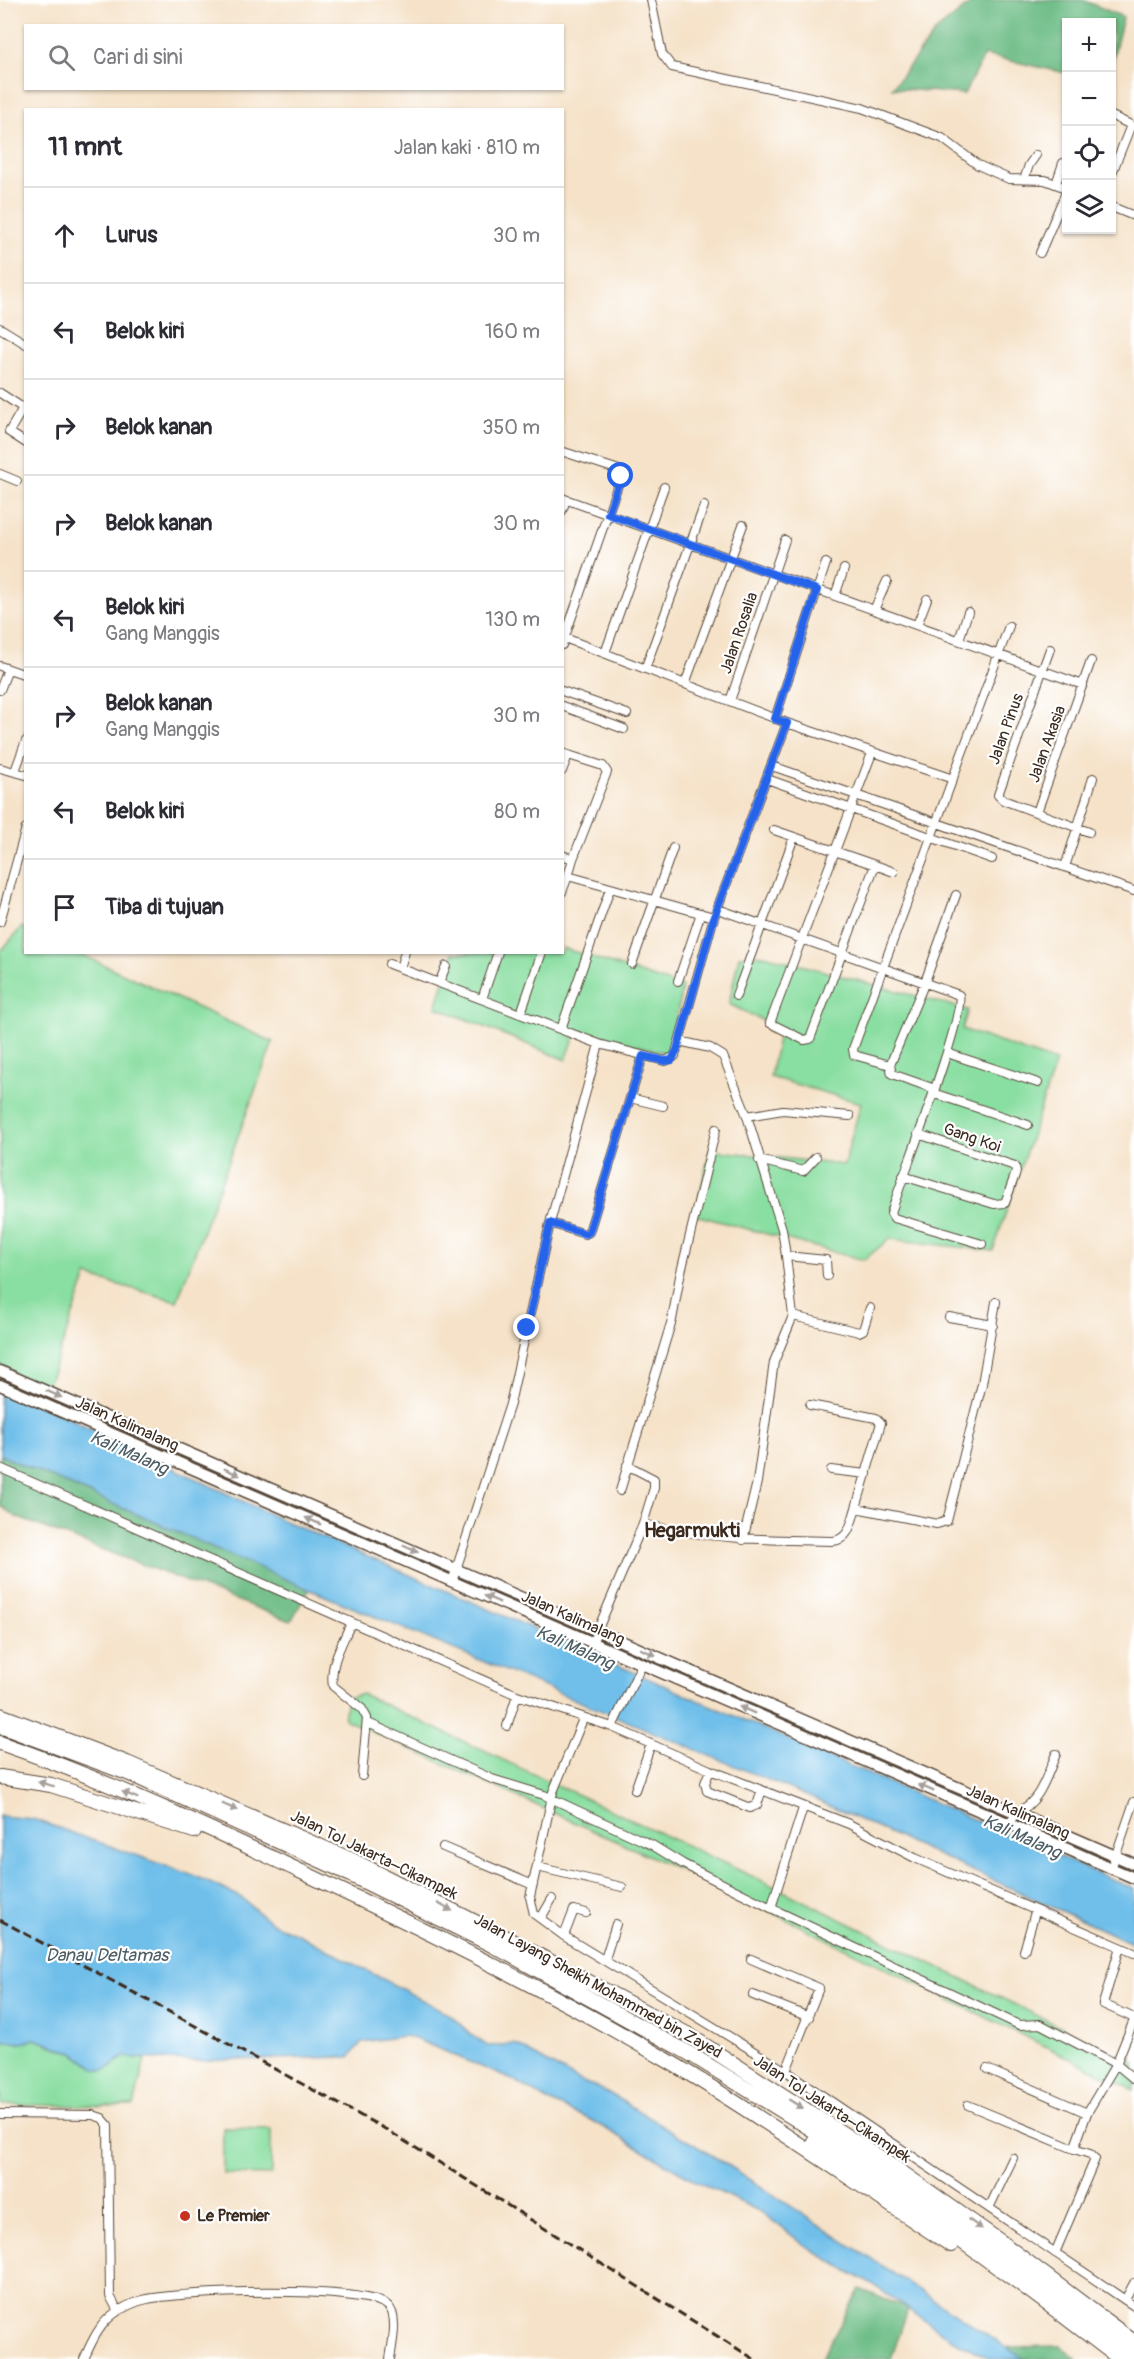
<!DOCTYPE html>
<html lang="id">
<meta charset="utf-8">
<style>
body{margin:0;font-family:Pangolin,sans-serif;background:#f2f2f3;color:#2b2b33}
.controls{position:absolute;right:18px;top:18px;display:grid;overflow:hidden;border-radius:0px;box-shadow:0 2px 4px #0004}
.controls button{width:54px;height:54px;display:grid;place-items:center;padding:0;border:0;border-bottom:2px solid #e1e1e2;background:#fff;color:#2b2b33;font:30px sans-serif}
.stop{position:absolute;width:18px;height:18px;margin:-14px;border:4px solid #2563eb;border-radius:50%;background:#fff}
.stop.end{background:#2563eb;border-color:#fff;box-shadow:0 2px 6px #0008}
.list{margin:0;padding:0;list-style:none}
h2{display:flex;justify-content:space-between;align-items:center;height:78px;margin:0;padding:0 24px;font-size:26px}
h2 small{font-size:20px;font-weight:400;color:#7c7c81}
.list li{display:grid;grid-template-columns:39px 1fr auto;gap:18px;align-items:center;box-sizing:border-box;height:96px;padding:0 24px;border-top:2px solid #e1e1e2}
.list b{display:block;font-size:22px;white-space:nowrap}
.list p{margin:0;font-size:20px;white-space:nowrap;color:#7c7c81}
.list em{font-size:20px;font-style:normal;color:#7c7c81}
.icon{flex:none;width:33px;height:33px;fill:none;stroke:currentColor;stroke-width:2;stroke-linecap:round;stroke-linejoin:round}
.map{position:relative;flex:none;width:1134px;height:2359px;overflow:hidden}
.search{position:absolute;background:#fff;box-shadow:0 2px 4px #0004;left:24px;top:24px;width:540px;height:66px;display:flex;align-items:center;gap:15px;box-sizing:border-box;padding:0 21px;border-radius:0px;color:#7c7c81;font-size:22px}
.panel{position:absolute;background:#fff;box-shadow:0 2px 4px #0004;left:24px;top:108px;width:540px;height:846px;border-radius:0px}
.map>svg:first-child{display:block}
.green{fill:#89dea1;stroke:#628460;stroke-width:1.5}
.forest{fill:#6ebd87;stroke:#547452;stroke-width:1.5}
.water{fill:#6fbfea;stroke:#557484;stroke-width:1.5}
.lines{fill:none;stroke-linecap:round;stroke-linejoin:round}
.street-casing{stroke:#574638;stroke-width:10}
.secondary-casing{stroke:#574638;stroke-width:13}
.highway-casing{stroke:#574638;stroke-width:16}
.street{stroke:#fff;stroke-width:8}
.secondary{stroke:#fff;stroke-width:10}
.highway{stroke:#fff;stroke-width:14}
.rail{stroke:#3b2a1e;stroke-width:3;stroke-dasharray:9 4.5;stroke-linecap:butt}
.oneway{fill:#a79f9a}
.route{stroke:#2563eb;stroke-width:8}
.poi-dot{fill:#c8321e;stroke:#fff;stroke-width:2}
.labels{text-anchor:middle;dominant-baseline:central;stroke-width:4.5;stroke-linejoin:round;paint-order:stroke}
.street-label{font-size:16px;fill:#3b2a1e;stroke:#fff}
.poi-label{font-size:16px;font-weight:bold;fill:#3b2a1e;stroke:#fff;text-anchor:start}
.water-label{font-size:18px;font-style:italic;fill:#4d5e65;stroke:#fff}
.quarter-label{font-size:20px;font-weight:bold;fill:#3b2a1e;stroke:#fff}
</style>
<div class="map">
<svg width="1134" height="2359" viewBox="0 0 1134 2359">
<rect width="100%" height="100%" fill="#fff"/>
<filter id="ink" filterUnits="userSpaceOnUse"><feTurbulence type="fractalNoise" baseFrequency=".0167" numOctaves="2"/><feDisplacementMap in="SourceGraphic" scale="12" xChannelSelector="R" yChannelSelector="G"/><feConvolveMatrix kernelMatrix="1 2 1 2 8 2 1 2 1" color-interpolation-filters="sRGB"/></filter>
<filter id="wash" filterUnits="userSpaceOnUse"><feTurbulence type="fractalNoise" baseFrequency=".008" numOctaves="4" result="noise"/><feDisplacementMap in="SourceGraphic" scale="24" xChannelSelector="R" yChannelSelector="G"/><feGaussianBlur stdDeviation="1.35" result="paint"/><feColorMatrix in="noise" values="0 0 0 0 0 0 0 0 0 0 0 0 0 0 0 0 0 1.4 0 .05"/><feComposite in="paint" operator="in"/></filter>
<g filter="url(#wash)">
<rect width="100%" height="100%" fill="#f5e2c8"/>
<path class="green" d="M22,927L25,928L26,952L78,953L273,1042L177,1301L87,1276L42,1401L0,1384V952Z
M563,948L682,987L670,1054L577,1030L566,1060L436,1007L453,953L562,952Z
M764,955L968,1010L962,1029L1056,1062L993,1251L889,1239L864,1260L695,1215L710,1150L844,1165L861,1103L770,1077L780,1029L729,1004L739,956Z
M362,1694L773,1886L1134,2063V2090L741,1897L344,1719L347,1698Z
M35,2039L73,2053L96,2069L105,2070L124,2057L145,2059L134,2106L0,2105V2040L21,2043Z
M223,2128L271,2129V2175L223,2174Z"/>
<path class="forest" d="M975,0H1083L1123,17L1112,62V22H1066V73L984,55L964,94L892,88L936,31Z
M0,1455L309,1589L291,1621L16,1517L0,1505Z
M860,2289L908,2309L891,2359H821Z
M1061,2346L1077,2359H1005L1009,2347Z"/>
<path class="water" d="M0,1385L278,1518L1134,1889V1944L807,1796L306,1588L0,1455Z
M0,1816L33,1819L195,1876L240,1897L273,1924L298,1934L449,2014L473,2036L488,2046L515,2044L576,2079L607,2092L731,2167L1024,2359H990L950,2338L876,2287L810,2249L761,2212L696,2181L591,2120L548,2101L517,2082L418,2040L404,2036L362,2042L349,2057L191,2061L124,2057L105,2070L96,2069L73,2053L35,2039L21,2043L0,2040Z"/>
</g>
<g filter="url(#ink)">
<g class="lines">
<g class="street-casing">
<path id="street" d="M651,0L662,54L672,67L862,108L942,138L978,165L1009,179L1045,180L1066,188
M1112,116L1131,125L1112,173
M1024,180L1029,165L1036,155
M1056,184L1063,163
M1112,207L1134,216
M1040,253L1066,192
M0,328L26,344
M0,393L26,410
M23,408L9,432L26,443
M0,474L17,481
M562,498L1083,685
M562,511L566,500
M835,596L844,569
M874,610L887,581
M917,625L927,599
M562,637L787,723L953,779
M959,640L968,612
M562,645L621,476L619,470L564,452
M1050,649L998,795L1003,800L1089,832
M605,653L664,487
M0,666L26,675
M645,669L704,506
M685,684L743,525
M0,690L8,669
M562,691L627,714
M730,701L785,540
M562,706L624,729
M775,719L826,563
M562,753L603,766L607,772L573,859
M872,753L770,1023L804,1040L810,1039L875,865L894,872
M772,766L1134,891
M0,768L26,775
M15,771L26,741
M562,771L568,755
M767,779L992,859
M1037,812L1091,661
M774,830L875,865
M562,855L573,859L568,876L714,917
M1065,867L1093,778
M562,892L568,876
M718,909L959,995C966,1015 901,1180 891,1213L894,1218L982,1244
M0,922L26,828
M389,964L599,1044
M632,964L673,848
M400,968L405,952
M678,981L701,913
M439,983L446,966
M736,996L794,837
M482,999L498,952
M521,1013L542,952
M561,1029L610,889
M679,1041L710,1048L723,1056L747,1116L782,1229L786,1256L793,1316L774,1362L757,1482L743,1540
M947,1053L1038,1083
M890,1065L854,1055L853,1049L1009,626
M935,1089L892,1074L890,1065L925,982L956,895
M933,1093L1028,1125
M630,1098L663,1106
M747,1116L783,1110L850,1116
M759,1160L803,1171L816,1157
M903,1176L994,1204L1005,1203L1016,1172L1015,1166L918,1134
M550,1223L585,1234L589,1232L643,1056
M786,1256L826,1260L827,1276
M793,1316L859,1332L863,1330L870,1308
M949,1317L993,1325
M810,1405L876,1418L881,1423L856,1508
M627,1465L654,1479V1488L643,1524
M0,1468L517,1695L612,1727L710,1770L849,1824L915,1858L1134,1953
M831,1470L867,1474
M620,1491L672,1320L680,1276L716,1129
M452,1582L510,1404L550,1223L599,1044L665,1061L675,1056L714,917L787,723
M351,1623C343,1642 329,1664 333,1686L362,1709L367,1718L362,1776
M592,1643L643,1524C706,1539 768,1540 833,1541C850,1539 851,1522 856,1508L937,1524L947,1521L982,1384L996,1302
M583,1719L553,1792L530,1897L534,1914L564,1936L786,2071L1134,2306
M368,1723L492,1779L544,1795L652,1845L683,1864L771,1908L1019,2025L1040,2024L1116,2064L1134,2079
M507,1726L517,1695
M612,1727L642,1664
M710,1770L705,1783L707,1791L750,1808L757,1805L762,1790
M635,1790L651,1744
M1010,1825L1016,1812C1039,1805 1047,1775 1056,1754
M443,1847L533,1885
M537,1867L622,1887
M1111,1869L1134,1802
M771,1908L803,1808
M541,1918L552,1899
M564,1936L574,1910L586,1913
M1120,1947L1103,2004L1134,2018
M1024,1951L1035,1912
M605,1959L616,1924
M751,1959L819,1988L786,2071
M753,1995L809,2017
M987,2069L1087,2113L1074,2149L1090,2154L1095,2159L1055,2253
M968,2105L1074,2149
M1087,2113L1116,2064L1134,2020
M0,2114L93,2115L102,2118L108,2125L110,2296L118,2311
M989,2208L1013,2158
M1125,2300L1134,2283
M84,2359C92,2341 100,2322 118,2311C125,2307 135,2302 143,2300C177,2291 364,2285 388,2306C399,2316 392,2345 390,2359"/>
</g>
<g class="secondary-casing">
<path id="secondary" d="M0,1371L1134,1864
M0,1385L1134,1878"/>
</g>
<g class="highway-casing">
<path id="highway" d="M0,1715L127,1763L354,1861L489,1929L687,2034L884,2160L1001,2242L1134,2342
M0,1726L130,1774L339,1869L494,1946L687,2052L892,2179L1039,2283L1134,2357
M0,1743C104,1779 205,1826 304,1873C428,1931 551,1992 670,2062C766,2119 857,2184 951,2245
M0,1777L51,1785L194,1831
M814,2141C919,2209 1021,2282 1120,2359"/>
</g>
<use href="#street" class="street"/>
<use href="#secondary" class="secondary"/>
<use href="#highway" class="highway"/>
<path class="rail" d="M0,1920L387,2130L754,2359"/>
</g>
<defs><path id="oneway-solid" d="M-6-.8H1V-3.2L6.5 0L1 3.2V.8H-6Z" transform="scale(1.5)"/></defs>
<g class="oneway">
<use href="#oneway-solid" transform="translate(54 1394) rotate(24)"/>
<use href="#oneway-solid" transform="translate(232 1472) rotate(24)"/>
<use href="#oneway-solid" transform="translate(313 1521) rotate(-156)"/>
<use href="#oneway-solid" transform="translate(411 1549) rotate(23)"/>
<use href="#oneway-solid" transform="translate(492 1599) rotate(-156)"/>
<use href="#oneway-solid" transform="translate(648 1652) rotate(23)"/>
<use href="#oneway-solid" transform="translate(747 1710) rotate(-156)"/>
<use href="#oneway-solid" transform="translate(46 1784) rotate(-165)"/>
<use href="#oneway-solid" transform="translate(926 1788) rotate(-156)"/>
<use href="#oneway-solid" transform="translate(130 1795) rotate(-157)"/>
<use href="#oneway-solid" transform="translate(230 1807) rotate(23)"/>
<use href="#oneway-solid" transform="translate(445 1907) rotate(27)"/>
<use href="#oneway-solid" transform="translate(796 2104) rotate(32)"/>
<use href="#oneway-solid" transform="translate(975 2224) rotate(35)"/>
</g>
</g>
<g class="lines" filter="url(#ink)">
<path class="route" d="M527,1328L550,1223L586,1234L589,1232L643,1056L665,1061L672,1060L677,1050L714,917L787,723L775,719L817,590L608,514L621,476"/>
</g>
<circle class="poi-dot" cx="185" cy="2216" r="6"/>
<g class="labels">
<g class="street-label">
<text transform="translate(739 633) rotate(-71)">Jalan Rosalia</text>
<text transform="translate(1006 729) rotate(-70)">Jalan Pinus</text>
<text transform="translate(1047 744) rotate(-70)">Jalan Akasia</text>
<text transform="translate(972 1138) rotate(19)">Gang Koi</text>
<text transform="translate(127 1424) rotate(24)">Jalan Kalimalang</text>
<text transform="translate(573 1618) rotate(24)">Jalan Kalimalang</text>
<text transform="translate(1018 1812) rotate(24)">Jalan Kalimalang</text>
<text transform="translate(374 1855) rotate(26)">Jalan Tol Jakarta–Cikampek</text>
<text transform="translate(598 1986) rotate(29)">Jalan Layang Sheikh Mohammed bin Zayed</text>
<text transform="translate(832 2109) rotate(33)">Jalan Tol Jakarta–Cikampek</text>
</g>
<g class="poi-label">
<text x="197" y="2216">Le Premier</text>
</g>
<g class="water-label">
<text transform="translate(129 1453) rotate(24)">Kali Malang</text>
<text transform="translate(575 1648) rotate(24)">Kali Malang</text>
<text transform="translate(1022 1837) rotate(24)">Kali Malang</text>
<text x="107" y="1955">Danau Deltamas</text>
</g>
<g class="quarter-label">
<text x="692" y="1530">Hegarmukti</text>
</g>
</g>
</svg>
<div class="controls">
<button>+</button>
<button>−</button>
<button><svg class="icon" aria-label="locate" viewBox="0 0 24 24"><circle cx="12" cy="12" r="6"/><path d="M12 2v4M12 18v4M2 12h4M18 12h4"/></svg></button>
<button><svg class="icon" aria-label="layers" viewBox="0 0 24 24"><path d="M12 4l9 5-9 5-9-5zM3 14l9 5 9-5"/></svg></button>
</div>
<div class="stop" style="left:621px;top:476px"></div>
<div class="stop end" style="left:527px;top:1328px"></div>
<div class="search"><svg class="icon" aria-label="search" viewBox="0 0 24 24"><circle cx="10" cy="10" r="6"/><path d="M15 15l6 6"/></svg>Cari di sini</div>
<section class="panel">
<h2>11 mnt<small>Jalan kaki · 810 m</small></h2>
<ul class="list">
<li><svg class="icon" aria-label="ahead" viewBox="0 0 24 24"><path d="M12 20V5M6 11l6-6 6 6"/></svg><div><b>Lurus</b></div><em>30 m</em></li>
<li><svg class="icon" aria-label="left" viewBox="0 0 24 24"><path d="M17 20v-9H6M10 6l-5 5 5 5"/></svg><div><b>Belok kiri</b></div><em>160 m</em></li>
<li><svg class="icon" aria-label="right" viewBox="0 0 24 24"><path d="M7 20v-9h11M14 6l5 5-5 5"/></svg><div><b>Belok kanan</b></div><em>350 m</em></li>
<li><svg class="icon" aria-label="right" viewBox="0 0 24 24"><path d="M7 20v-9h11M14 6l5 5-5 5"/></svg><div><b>Belok kanan</b></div><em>30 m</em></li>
<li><svg class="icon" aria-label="left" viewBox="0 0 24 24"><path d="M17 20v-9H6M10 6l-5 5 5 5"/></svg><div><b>Belok kiri</b><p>Gang Manggis</p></div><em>130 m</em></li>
<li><svg class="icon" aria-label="right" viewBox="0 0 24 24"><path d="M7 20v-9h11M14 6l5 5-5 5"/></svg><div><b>Belok kanan</b><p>Gang Manggis</p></div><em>30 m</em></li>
<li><svg class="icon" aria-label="left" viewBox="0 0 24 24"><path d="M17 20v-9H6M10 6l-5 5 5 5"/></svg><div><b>Belok kiri</b></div><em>80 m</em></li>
<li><svg class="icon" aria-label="arrive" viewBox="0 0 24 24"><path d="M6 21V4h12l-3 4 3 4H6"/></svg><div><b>Tiba di tujuan</b></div></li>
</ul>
</section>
</div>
